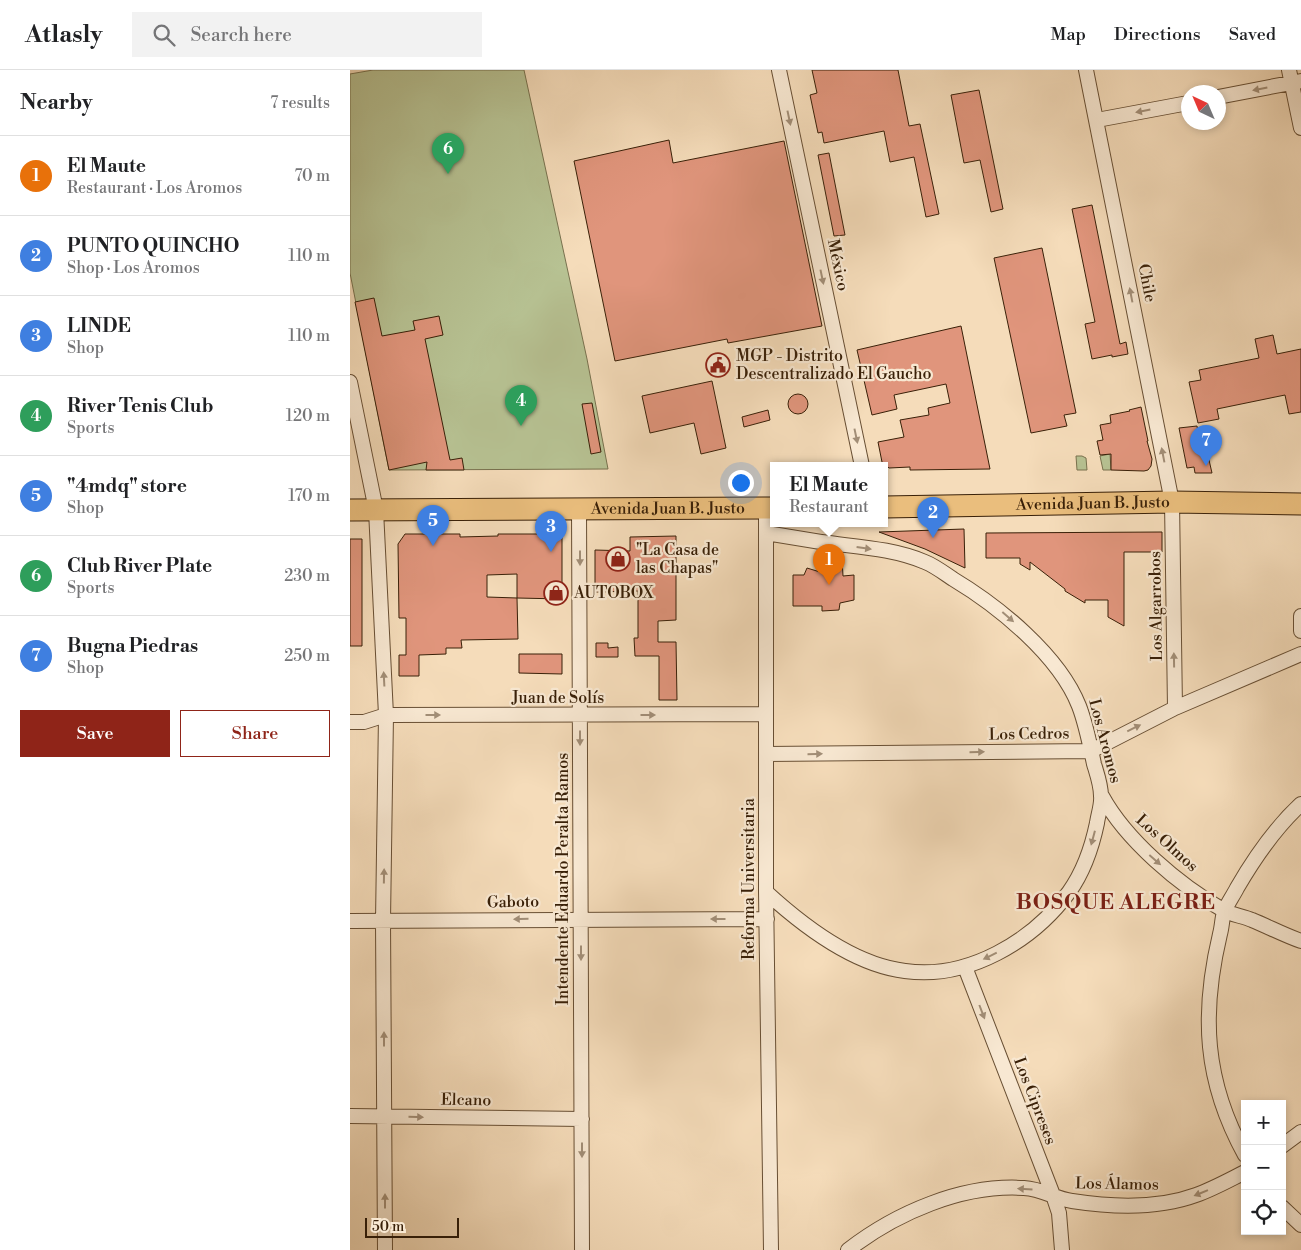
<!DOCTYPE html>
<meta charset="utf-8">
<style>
body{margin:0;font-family:"Libre Bodoni",serif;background:#f2f2f2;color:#202124}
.controls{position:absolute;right:15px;bottom:15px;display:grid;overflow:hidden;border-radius:0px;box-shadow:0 2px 8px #0003}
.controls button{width:45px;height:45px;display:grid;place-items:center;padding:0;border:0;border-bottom:1px solid #e0e0e0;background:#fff;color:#202124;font:25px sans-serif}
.compass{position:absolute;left:831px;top:15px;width:45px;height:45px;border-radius:50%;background:#fff;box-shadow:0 2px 8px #0003;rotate:316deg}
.scale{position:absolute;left:15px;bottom:12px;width:94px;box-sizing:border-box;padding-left:5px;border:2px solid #392008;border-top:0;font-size:14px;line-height:18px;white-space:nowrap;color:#392008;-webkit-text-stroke:4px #f8e8d2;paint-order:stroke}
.you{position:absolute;left:390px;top:412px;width:18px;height:18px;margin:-12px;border:4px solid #fff;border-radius:50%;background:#1a73e8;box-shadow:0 0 0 8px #1a73e833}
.badge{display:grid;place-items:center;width:32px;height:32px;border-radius:50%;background:#8f2418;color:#fff;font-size:16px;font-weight:700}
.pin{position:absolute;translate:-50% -41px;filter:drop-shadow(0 1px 2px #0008)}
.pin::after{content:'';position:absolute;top:26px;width:18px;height:15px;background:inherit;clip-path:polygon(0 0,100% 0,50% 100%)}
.popup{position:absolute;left:420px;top:392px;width:118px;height:65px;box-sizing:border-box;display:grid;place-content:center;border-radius:0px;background:#fff;filter:drop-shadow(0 1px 4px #0005);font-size:16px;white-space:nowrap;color:#757577}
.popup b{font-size:19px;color:#202124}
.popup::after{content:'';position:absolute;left:50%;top:100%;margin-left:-10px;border:10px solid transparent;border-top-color:#fff}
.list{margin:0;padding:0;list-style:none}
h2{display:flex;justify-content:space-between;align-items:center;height:65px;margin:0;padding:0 20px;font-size:21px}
h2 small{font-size:16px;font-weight:400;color:#757577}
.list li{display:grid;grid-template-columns:32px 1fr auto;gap:15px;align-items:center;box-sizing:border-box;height:80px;padding:0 20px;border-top:1px solid #e0e0e0}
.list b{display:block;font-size:19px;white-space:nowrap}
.list p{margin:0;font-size:16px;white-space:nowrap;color:#757577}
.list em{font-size:16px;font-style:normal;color:#757577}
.actions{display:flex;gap:10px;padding:15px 20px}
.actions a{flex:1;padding:11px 0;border:1px solid #8f2418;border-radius:0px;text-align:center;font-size:18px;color:#8f2418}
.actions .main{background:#8f2418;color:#fff}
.icon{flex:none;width:28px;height:28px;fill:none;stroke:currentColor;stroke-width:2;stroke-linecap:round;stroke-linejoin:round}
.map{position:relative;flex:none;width:951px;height:1180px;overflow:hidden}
header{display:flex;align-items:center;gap:30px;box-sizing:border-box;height:70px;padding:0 25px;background:#fff;border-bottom:1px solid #e0e0e0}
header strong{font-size:24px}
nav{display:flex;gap:28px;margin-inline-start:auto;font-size:18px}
.search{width:350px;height:45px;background:#f2f2f2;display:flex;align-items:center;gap:12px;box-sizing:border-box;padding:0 18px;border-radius:0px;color:#757577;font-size:19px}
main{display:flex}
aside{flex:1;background:#fff}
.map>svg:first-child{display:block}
.green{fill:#b7c293;stroke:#78714e}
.building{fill:#e0957c;stroke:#392008;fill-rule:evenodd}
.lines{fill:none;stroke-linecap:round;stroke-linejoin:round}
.minor-casing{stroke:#684f34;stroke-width:16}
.primary-casing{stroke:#392008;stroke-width:23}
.minor{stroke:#f8e8d2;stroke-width:14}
.primary{stroke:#eabe7d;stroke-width:21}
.oneway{fill:#a28e77}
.labels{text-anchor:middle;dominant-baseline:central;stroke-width:4.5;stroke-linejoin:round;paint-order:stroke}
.street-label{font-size:16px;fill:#392008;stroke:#f8e8d2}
.poi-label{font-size:16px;fill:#392008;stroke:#f8e8d2;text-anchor:start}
.district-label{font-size:21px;font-weight:bold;letter-spacing:1px;fill:#7a1f14;stroke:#f8e8d2}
</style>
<header>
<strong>Atlasly</strong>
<div class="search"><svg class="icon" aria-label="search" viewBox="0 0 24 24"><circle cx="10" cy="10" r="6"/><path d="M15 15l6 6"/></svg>Search here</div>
<nav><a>Map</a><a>Directions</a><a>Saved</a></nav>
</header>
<main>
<aside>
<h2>Nearby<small>7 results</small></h2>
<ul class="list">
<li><span class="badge" style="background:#e8710a">1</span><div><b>El Maute</b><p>Restaurant · Los Aromos</p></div><em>70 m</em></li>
<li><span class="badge" style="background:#3f7fe0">2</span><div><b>PUNTO QUINCHO</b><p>Shop · Los Aromos</p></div><em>110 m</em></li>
<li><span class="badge" style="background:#3f7fe0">3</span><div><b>LINDE</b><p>Shop</p></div><em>110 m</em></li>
<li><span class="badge" style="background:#2e9e5b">4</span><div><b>River Tenis Club</b><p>Sports</p></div><em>120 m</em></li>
<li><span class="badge" style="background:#3f7fe0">5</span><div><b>&quot;4mdq&quot; store</b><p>Shop</p></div><em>170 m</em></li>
<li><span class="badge" style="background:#2e9e5b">6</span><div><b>Club River Plate</b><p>Sports</p></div><em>230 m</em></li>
<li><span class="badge" style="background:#3f7fe0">7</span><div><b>Bugna Piedras</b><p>Shop</p></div><em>250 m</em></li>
</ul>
<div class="actions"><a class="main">Save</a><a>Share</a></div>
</aside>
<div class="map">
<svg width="951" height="1180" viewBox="0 0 951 1180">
<rect width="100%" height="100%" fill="#f5dcba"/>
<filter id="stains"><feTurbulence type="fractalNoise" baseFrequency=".004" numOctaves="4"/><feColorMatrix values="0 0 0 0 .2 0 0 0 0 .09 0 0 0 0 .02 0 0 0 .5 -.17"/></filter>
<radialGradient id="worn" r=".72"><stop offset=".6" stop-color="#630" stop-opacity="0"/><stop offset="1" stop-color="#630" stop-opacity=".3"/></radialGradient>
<path class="green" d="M23,0H174L237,289L258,399L39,400L0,203V4Z
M760,384L761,400H753L750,386Z
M726,386H732L736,388L737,400H727Z"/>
<path class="building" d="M462,0H548L559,56L570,54L589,144L576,147L564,87L540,92L534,61L474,73L472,62L468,63L460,25L467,23Z
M629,20L653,139L641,142L630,90L614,93L601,25Z
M319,70L323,93L434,71L472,256L378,273L377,269L265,291L224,91Z
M479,83L495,165L484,166L468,85Z
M742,135L770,274L776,272L778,284L762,287V285L742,289L735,254L745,252L722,139Z
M692,178L726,343L714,345L717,356L681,363L644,188Z
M24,228L32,266L65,260L63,251L89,246L93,265L75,269L100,390L112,388L114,400H76L77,392L39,400L5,232Z
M611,256L640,399L560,400V397L539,398L532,392L528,372L554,367L550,350L579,345L578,338L600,333L596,314L544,325L547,339L522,345L507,280Z
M923,265L927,284L951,279V342L939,344L935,325L867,339L869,349L848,353L839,312L851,310L849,300L909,288L905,269Z
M362,311L376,378L351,384L344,353L300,363L292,326Z
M438 334a10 10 0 1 1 20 0a10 10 0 1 1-20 0Z
M242,333L251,382L241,384L232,334Z
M791,337L798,371H797L802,389L801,396L798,400L794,401L761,400V384L750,385L747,371L753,370L750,355L761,353L760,345L780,341L779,340Z
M418,340L420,350L394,357L392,347Z
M847,356L851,378L856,377L862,403H845L844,397L837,398L829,358Z
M614,459L615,498L575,479L529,462Z
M812,462V482H774V556L758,547V530H735V533L715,521V519L680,492V500L670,494V488H636V463Z
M55,464H110V467L148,466V464H212V529L167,528L168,569L111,570L112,578H96V584L69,585V606H49V585H56V548H49L48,474ZM167,504V528L137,527V505Z
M326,466V550L308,551V572H326L327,630H309V586H285L284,568H288V521L245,522V480L280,481V467Z
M0,469H12V576H0Z
M470,487L492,488L493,506L504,505V530L490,533L489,540L472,541V536H443V505H454L457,498L470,502Z
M246,573H258V578L268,577V587H246Z
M169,584H212V604L169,603Z"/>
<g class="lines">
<g class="minor-casing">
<path id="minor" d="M429,0L512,396
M736,0L822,432L825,638
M939,0L951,58
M868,27L951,11
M747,50L838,33
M0,312L26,440L36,645L33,851L35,1180
M416,438V822L421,1180
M229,439L232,1180
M416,463C434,466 452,469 471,472C506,477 542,478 575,492C585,496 594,503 603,509C648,536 709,585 729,636C736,654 740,675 744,694C747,704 751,715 751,726C752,734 748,745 747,753C742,777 734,801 719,822C683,871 618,910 555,901C504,895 453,856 416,822
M951,546V561
M0,652H14L36,645L416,644
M416,684L741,681L825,638L951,584
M752,726C776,770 829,815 873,840C882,845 893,846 902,850C919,857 934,865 951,871
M0,851L417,849
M615,897L703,1125L709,1143L712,1180
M0,1046L232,1049
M932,1076L951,1062
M895,1085C854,1011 851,944 870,864C872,857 872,849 874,842C877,834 883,826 887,818C905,787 925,758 951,734
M932,1137L951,1155
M498,1180C546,1143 612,1114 674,1118C693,1119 705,1129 722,1131C761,1137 808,1139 846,1125C863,1119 879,1110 895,1102"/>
</g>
<g class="primary-casing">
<g id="primary">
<path id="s1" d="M534,437L822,432L951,434"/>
<path id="s2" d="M0,440L424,438"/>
</g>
</g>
<use href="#minor" class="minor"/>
<use href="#primary" class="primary"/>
</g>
<defs><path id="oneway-solid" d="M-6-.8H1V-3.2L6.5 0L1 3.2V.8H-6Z" transform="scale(1.25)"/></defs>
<g class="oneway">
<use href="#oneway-solid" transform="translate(910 19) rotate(169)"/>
<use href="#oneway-solid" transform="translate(793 41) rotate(169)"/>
<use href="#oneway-solid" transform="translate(439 48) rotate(78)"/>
<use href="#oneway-solid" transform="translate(472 207) rotate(78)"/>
<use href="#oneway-solid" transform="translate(781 225) rotate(-101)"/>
<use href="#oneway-solid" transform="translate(506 366) rotate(78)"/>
<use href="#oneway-solid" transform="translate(813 385) rotate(-101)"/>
<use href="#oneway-solid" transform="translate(514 478) rotate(8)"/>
<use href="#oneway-solid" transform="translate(230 488) rotate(90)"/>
<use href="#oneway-solid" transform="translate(658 547) rotate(41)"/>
<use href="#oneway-solid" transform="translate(824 590) rotate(-91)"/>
<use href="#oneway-solid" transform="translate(34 609) rotate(-93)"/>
<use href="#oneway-solid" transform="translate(83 645)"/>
<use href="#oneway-solid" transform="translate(298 645)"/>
<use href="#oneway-solid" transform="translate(784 658) rotate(-26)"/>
<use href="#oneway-solid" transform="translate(230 668) rotate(90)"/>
<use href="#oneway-solid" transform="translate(627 682) rotate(-1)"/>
<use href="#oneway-solid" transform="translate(465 684) rotate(-1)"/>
<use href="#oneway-solid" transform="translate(743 768) rotate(105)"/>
<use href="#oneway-solid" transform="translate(805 790) rotate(41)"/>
<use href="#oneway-solid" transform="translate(34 806) rotate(-89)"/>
<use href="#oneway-solid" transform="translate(171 849) rotate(179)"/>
<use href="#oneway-solid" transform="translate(368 849) rotate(-180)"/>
<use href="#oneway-solid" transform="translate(231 883) rotate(90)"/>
<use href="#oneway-solid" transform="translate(640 886) rotate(154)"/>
<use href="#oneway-solid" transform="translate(632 942) rotate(69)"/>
<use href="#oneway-solid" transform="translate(34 969) rotate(-90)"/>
<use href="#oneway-solid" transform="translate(66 1047) rotate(1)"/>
<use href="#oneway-solid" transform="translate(232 1080) rotate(90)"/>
<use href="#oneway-solid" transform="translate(675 1119) rotate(-177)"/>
<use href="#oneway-solid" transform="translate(851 1123) rotate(158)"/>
<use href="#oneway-solid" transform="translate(35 1131) rotate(-90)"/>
</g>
<defs>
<g id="civic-ring" transform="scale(1.25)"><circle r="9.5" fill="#f8e8d2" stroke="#8f2418" stroke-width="1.5"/><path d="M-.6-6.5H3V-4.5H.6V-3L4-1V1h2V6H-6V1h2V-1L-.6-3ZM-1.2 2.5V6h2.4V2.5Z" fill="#8f2418"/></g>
<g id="shop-ring" transform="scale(1.25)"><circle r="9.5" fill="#f8e8d2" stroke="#8f2418" stroke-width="1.5"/><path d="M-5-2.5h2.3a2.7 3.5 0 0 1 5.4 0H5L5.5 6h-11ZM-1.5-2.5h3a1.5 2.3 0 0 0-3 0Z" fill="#8f2418"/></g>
</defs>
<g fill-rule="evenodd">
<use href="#civic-ring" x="368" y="295"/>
<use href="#shop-ring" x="268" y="489"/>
<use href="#shop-ring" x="206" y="523"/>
</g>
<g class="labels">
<g class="street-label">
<text transform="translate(488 195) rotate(78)">México</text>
<text transform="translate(797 213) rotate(79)">Chile</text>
<text stroke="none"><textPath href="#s1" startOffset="209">Avenida Juan B. Justo</textPath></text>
<text stroke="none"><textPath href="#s2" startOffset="318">Avenida Juan B. Justo</textPath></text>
<text transform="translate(806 536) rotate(-91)">Los Algarrobos</text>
<text x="208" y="628">Juan de Solís</text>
<text transform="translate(679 664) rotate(-1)">Los Cedros</text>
<text transform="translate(755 671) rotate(75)">Los Aromos</text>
<text transform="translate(817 773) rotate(42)">Los Olmos</text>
<text transform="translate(213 809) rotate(-90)">Intendente Eduardo Peralta Ramos</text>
<text transform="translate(399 809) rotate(-90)">Reforma Universitaria</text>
<text transform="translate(163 832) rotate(-1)">Gaboto</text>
<text transform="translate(116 1030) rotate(1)">Elcano</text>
<text transform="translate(685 1031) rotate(69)">Los Cipreses</text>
<text transform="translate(767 1114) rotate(1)">Los Álamos</text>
</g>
<g class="poi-label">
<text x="386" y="286">MGP - Distrito<tspan x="386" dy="18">Descentralizado El Gaucho</tspan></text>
<text x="286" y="480">"La Casa de<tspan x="286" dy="18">las Chapas"</tspan></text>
<text x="224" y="523">AUTOBOX</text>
</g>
<g class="district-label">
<text x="766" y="833">BOSQUE ALEGRE</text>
</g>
</g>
<rect width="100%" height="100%" filter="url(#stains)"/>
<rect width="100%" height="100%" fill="url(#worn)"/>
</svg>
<div class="controls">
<button>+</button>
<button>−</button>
<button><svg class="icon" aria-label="locate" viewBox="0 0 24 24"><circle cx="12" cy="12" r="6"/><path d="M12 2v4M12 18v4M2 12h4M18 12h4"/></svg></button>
</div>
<svg class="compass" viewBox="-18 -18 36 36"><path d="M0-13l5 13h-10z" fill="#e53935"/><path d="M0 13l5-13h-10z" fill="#757577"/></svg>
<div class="scale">50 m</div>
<div class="you"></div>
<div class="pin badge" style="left:479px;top:515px;background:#e8710a">1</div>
<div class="popup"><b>El Maute</b>Restaurant</div>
<div class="pin badge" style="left:583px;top:468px;background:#3f7fe0">2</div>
<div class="pin badge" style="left:201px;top:482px;background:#3f7fe0">3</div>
<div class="pin badge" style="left:171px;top:356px;background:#2e9e5b">4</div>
<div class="pin badge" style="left:83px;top:476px;background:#3f7fe0">5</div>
<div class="pin badge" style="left:98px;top:104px;background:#2e9e5b">6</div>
<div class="pin badge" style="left:856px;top:396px;background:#3f7fe0">7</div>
</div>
</main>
